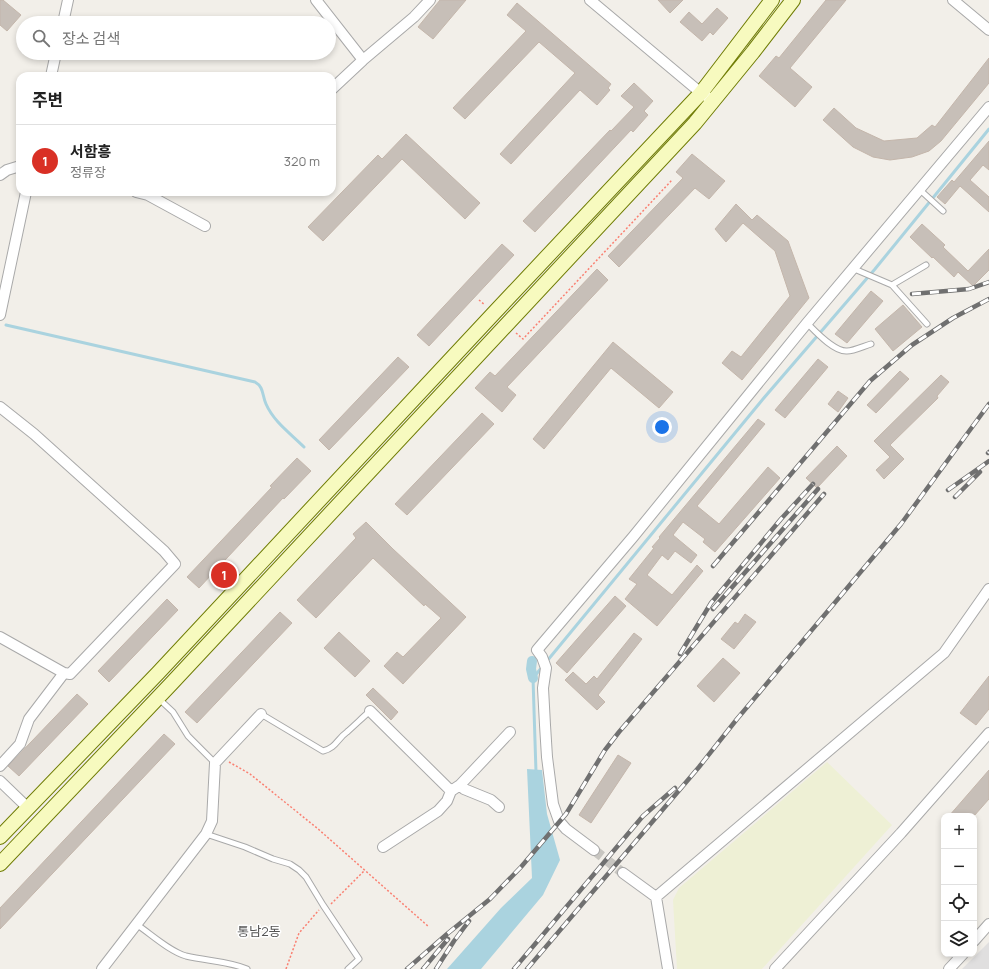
<!DOCTYPE html>
<html lang="ko">
<meta charset="utf-8">
<style>
body{margin:0;font-family:Manrope,"Noto Sans KR",sans-serif;background:#f2f2f2;color:#222}
.controls{position:absolute;right:12px;bottom:12px;display:grid;overflow:hidden;border-radius:8px;box-shadow:0 2px 6px #0003}
.controls button{width:36px;height:36px;display:grid;place-items:center;padding:0;border:0;border-bottom:1px solid #e0e0e0;background:#fff;color:#222;font:20px sans-serif}
.you{position:absolute;left:662px;top:427px;width:14px;height:14px;margin:-10px;border:3px solid #fff;border-radius:50%;background:#1a73e8;box-shadow:0 0 0 6px #1a73e833}
.badge{display:grid;place-items:center;width:26px;height:26px;border-radius:50%;background:#d93025;color:#fff;font-size:13px;font-weight:700}
.pin{position:absolute;translate:-50% -50%;border:2px solid #fff;box-shadow:0 1px 4px #0006}
.list{margin:0;padding:0;list-style:none}
h2{display:flex;justify-content:space-between;align-items:center;height:52px;margin:0;padding:0 16px;font-size:17px}
h2 small{font-size:13px;font-weight:400;color:#767676}
.list li{display:grid;grid-template-columns:26px 1fr auto;gap:12px;align-items:center;box-sizing:border-box;height:72px;padding:0 16px;border-top:1px solid #e0e0e0}
.list b{display:block;font-size:15px;white-space:nowrap}
.list p{margin:0;font-size:13px;white-space:nowrap;color:#767676}
.list em{font-size:13px;font-style:normal;color:#767676}
.icon{flex:none;width:22px;height:22px;fill:none;stroke:currentColor;stroke-width:2;stroke-linecap:round;stroke-linejoin:round}
.map{position:relative;flex:none;width:989px;height:969px;overflow:hidden}
.search{position:absolute;background:#fff;box-shadow:0 2px 6px #0003;left:16px;top:16px;width:320px;height:44px;display:flex;align-items:center;gap:10px;box-sizing:border-box;padding:0 14px;border-radius:22px;color:#767676;font-size:15px}
.panel{position:absolute;background:#fff;box-shadow:0 2px 6px #0003;left:16px;top:72px;width:320px;height:124px;border-radius:12px}
.map>svg:first-child{display:block}
.residential{fill:#e0dfdf}
.farmland{fill:#eef0d5}
.water{fill:#aad3df}
.lines{fill:none;stroke-linecap:round;stroke-linejoin:round}
.stream{stroke:#aad3df;stroke-width:3}
.canal{stroke:#aad3df;stroke-width:10}
.building{fill:#c7bfb8;stroke:#c4b6ab}
.minor-tunnel{stroke:#c8c6c1;stroke-width:10;stroke-dasharray:10 5;stroke-linecap:butt}
.service-casing{stroke:#a9a9a9;stroke-width:7}
.minor-casing{stroke:#a9a9a9;stroke-width:12}
.secondary-casing{stroke:#707d05;stroke-width:16}
.path{stroke:#fa8072;stroke-width:1.5;stroke-dasharray:2 2;stroke-linecap:butt}
.service{stroke:#fff;stroke-width:5}
.minor{stroke:#fff;stroke-width:10}
.secondary{stroke:#f7fabf;stroke-width:14}
.rail-casing{stroke:#707070;stroke-width:4.5}
.rail{stroke:#fff;stroke-width:3;stroke-dasharray:9;stroke-linecap:butt}
.labels{text-anchor:middle;dominant-baseline:central;stroke-width:3;stroke-linejoin:round;paint-order:stroke}
.neighbourhood-label{font-size:13px;fill:#555;stroke:#fff}
</style>
<div class="map">
<svg width="989" height="969" viewBox="0 0 989 969">
<rect width="100%" height="100%" fill="#f2efe9"/>
<path class="residential" d="M989,942V969H962Z"/>
<path class="farmland" d="M827,762L892,825L762,969H677L673,900L679,888Z"/>
<path class="water" d="M527,769L542,770L547,814L560,860L543,895L481,969H447L501,908L532,878Z"/>
<g class="lines">
<path class="stream" d="M6,325L255,382C264,387 262,395 266,404C274,422 290,433 304,447
M536,772L533,678L763,399L875,269L989,129"/>
<path class="canal" d="M532,661L531,669L533,678"/>
</g>
<path class="building" d="M0,0H3L21,15L7,31L0,25Z
M440,0H466L433,39L418,27Z
M658,0H683L670,13Z
M826,0H846L790,68L812,87L795,107L759,76L776,56L779,58Z
M517,3L611,84L608,88L610,90L597,105L580,90L511,164L500,154L575,73L539,42L465,119L453,108L526,31L507,15Z
M717,8L728,18L713,35L710,32L702,41L680,22L689,12L702,24Z
M989,58V83L941,141L929,151L912,157L890,160L873,157L853,147L823,120L834,108L856,128L884,141L917,138L932,125L935,127Z
M634,83L653,101L644,111L648,115L633,132L631,130L535,232L523,221L610,130L611,131L634,107L621,96Z
M406,134L480,203L465,219L402,159L323,241L308,227L378,155L382,159Z
M989,141V170L983,165L970,180L989,197V212L960,186L945,204L937,197L952,180L954,182Z
M692,154L725,181L709,199L695,188L619,267L608,256L683,178L676,172Z
M736,204L752,220L757,215L788,241L809,298L742,380L722,363L732,351L741,357L790,296L775,251L743,223L726,242L715,229Z
M922,224L945,245L943,247L968,271L989,249V270L973,286L958,272L954,277L933,257L932,258L910,237Z
M502,244L514,255L429,346L417,335Z
M597,269L608,280L507,387L516,395L502,412L475,388L490,372L495,376Z
M871,291L883,301L847,343L835,334Z
M903,305L922,327L893,351L875,329Z
M613,342L673,392L659,408L611,368L544,449L533,439Z
M398,357L409,367L329,450L319,440Z
M818,359L828,367L785,418L775,410Z
M900,371L909,379L876,413L867,405Z
M941,375L949,382L937,396L938,398L890,445L904,459L884,479L876,470L890,457L874,441Z
M838,391L848,398L838,412L828,404Z
M482,413L494,424L407,515L395,504Z
M758,419L765,424L697,506L719,524L768,467L780,478L715,552L703,542L705,539L683,522L673,535L697,555L691,563L675,551L668,560L662,555L647,575L672,595L697,565L703,571L657,626L625,599L637,584L629,579L654,548L652,547L660,538L659,537Z
M837,446L847,456L817,488L806,478Z
M297,458L311,471L284,499L283,498L199,588L187,577L272,487L270,486Z
M366,522L393,549L466,617L403,684L384,666L397,652L403,657L441,618L425,604L424,606L373,558L316,618L297,600L356,538L353,534Z
M615,596L626,606L567,673L556,663Z
M167,599L178,610L109,682L98,671Z
M280,612L292,623L197,723L185,712Z
M745,614L756,622L734,649L721,639L735,622L738,624Z
M339,632L370,661L355,677L324,648Z
M634,633L642,639L598,695L605,702L597,710L565,680L573,672L586,684L594,676L597,679Z
M723,658L740,673L714,702L697,686Z
M989,676V709L976,725L960,713Z
M373,688L398,712L391,720L366,695Z
M77,694L88,704L19,776L8,766Z
M164,734L175,744L0,929V908Z
M618,755L631,763L591,823L579,815Z
M989,770V799L974,816H949Z"/>
<g class="lines">
<path class="minor-tunnel" d="M594,850L623,873"/>
<g class="service-casing">
<path id="service" d="M919,189L943,211
M852,268L892,285L927,324
M892,285L926,265
M807,323C815,331 834,352 847,351C854,351 864,346 871,344
M158,698L173,712L188,736L215,763
M261,714L323,751C336,748 337,739 347,732C355,725 362,718 370,711
M206,834L245,847L273,859L290,864L299,870L306,877L323,905L359,959L348,969
M136,924C151,934 169,951 186,956C207,961 228,961 247,969"/>
</g>
<g class="minor-casing">
<path id="minor" d="M316,0L363,60
M590,0L701,93L714,101
M953,0L989,30
M63,23L68,0
M51,76L56,53
M332,89L363,60L414,17L430,0
M0,175L7,170L20,166
M136,192L148,195L205,226
M0,315L26,192
M0,407L34,434L164,551L175,564L70,674L64,673L29,719L20,744L0,766
M0,637L64,673
M370,711L451,791
M0,781L28,808
M460,785L464,789L491,800L499,807
M383,847L438,811L447,801L451,791L460,785L510,732
M594,850L566,829L559,821L553,804L547,757L545,725L543,688L546,668L542,657L537,650L633,537L807,323L989,107
M623,873L656,897L668,969
M656,897L944,653L989,589
M974,941L989,924
M102,969L206,834L212,821L215,763L261,714
M775,969L901,833L989,733
M949,969L963,954"/>
</g>
<g class="secondary-casing">
<path id="secondary" d="M0,837L158,673L494,313L701,93L772,0
M0,864L171,684L695,123L753,52L793,0"/>
</g>
<path class="path" d="M479,300L485,305
M516,333L523,339L672,180
M229,762L250,774L317,828L429,927
M331,904L365,870
M286,969L299,933L319,910"/>
<use href="#service" class="service"/>
<use href="#minor" class="minor"/>
<use href="#secondary" class="secondary"/>
<g class="rail-casing">
<path id="rail" d="M912,294L969,289L989,282
M988,453L989,452
M948,490L989,461
M955,497L980,472
M713,566L870,381L912,345L953,318L989,299
M713,609L818,489
M680,654L711,603L781,519L813,484
M407,969L447,934L490,899L521,867L566,814L605,750L619,732L824,494
M423,969L448,939
M436,969L454,941L469,921
M514,969L643,816L675,788
M527,969L699,767L737,719L901,524L989,404"/>
</g>
<use href="#rail" class="rail"/>
</g>
<g class="labels">
<g class="neighbourhood-label">
<text x="259" y="931">통남2동</text>
</g>
</g>
</svg>
<div class="controls">
<button>+</button>
<button>−</button>
<button><svg class="icon" aria-label="locate" viewBox="0 0 24 24"><circle cx="12" cy="12" r="6"/><path d="M12 2v4M12 18v4M2 12h4M18 12h4"/></svg></button>
<button><svg class="icon" aria-label="layers" viewBox="0 0 24 24"><path d="M12 4l9 5-9 5-9-5zM3 14l9 5 9-5"/></svg></button>
</div>
<div class="you"></div>
<div class="pin badge" style="left:224px;top:575px">1</div>
<div class="search"><svg class="icon" aria-label="search" viewBox="0 0 24 24"><circle cx="10" cy="10" r="6"/><path d="M15 15l6 6"/></svg>장소 검색</div>
<section class="panel">
<h2>주변<small></small></h2>
<ul class="list">
<li><span class="badge">1</span><div><b>서함흥</b><p>정류장</p></div><em>320 m</em></li>
</ul>
</section>
</div>
